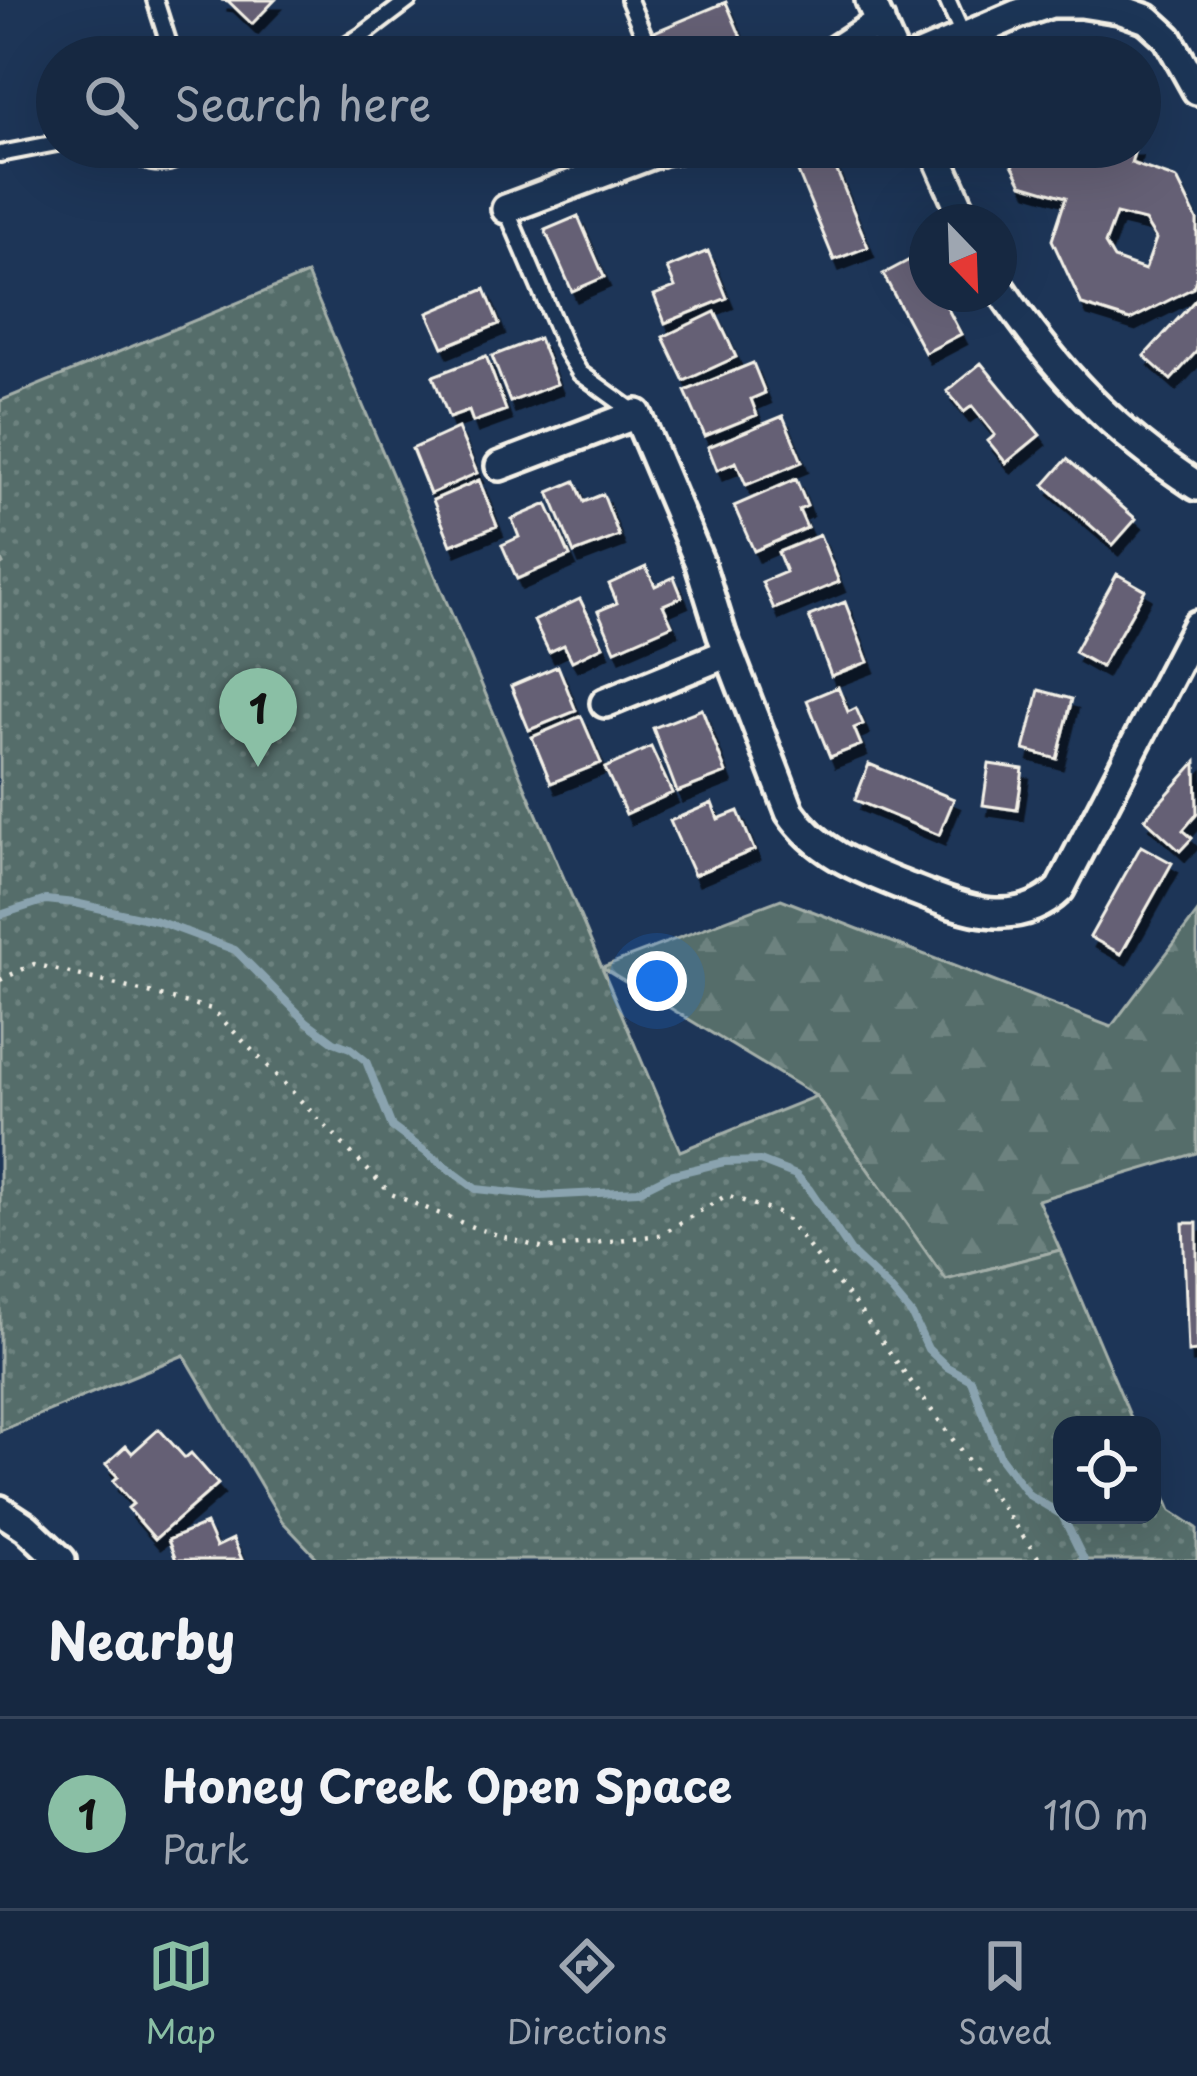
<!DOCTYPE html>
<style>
body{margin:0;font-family:"Playpen Sans",sans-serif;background:#23344c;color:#f1f3f6}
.controls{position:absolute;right:36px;bottom:36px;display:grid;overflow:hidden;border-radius:24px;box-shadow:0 12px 48px #0002}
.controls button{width:108px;height:108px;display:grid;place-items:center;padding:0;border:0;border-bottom:3px solid #35445a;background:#162841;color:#f1f3f6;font:60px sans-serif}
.compass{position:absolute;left:909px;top:204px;width:108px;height:108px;border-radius:50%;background:#162841;box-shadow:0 12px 48px #0002;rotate:157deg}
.you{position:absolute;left:657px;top:981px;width:42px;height:42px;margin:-30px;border:9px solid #fff;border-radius:50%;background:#1a73e8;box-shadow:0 0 0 18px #1a73e833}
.badge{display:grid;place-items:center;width:78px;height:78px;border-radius:50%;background:#8abfa5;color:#111;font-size:39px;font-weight:700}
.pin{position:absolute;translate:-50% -99px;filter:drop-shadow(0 3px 6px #0008)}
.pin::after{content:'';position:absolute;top:63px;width:42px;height:36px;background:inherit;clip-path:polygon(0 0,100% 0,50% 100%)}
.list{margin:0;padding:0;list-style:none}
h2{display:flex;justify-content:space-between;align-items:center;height:156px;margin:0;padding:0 48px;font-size:51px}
h2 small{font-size:39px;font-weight:400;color:#9ea6b1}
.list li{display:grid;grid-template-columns:78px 1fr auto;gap:36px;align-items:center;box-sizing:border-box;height:192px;padding:0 48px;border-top:3px solid #35445a}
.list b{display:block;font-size:45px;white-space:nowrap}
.list p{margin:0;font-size:39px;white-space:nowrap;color:#9ea6b1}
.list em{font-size:39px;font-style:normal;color:#9ea6b1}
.icon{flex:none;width:66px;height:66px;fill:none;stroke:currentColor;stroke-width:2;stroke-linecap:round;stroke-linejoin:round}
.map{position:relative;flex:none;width:1197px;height:1560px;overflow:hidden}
.search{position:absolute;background:#162841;box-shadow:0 12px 48px #0002;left:36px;right:36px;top:36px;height:132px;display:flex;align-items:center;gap:30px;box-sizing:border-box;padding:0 42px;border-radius:66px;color:#9ea6b1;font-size:45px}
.sheet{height:348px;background:#162841}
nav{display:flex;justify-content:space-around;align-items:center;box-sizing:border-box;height:168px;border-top:3px solid #35445a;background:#162841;font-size:33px;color:#9ea6b1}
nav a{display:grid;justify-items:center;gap:6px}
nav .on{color:#8abfa5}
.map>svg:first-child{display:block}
.forest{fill:url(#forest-firs);stroke:#a4afa9;stroke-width:3}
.park{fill:url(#park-dots);stroke:#a4afa9;stroke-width:3}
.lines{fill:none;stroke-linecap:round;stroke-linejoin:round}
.stream{stroke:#8aa3af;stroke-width:8}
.building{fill:#656074;stroke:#f4f1e8;stroke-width:3;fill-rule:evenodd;filter:url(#shadow)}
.service-casing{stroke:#f4f1e8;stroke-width:22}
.minor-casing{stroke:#f4f1e8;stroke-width:36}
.path{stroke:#f4f1e8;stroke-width:4.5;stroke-dasharray:3 9;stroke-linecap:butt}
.service{stroke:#1d3557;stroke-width:14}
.minor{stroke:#1d3557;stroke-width:27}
</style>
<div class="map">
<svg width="1197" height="1560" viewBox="0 0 1197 1560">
<defs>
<pattern id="forest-firs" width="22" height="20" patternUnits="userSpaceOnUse" patternTransform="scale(3)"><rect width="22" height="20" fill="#546d6a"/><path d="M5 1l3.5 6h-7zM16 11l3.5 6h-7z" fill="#6d827f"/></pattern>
<pattern id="park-dots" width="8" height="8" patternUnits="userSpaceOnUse" patternTransform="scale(3)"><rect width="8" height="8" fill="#546d6a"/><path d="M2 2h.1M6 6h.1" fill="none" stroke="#6d827f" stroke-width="1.8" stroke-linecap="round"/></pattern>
<filter id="shadow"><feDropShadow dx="5.5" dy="10" stdDeviation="0" flood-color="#0009"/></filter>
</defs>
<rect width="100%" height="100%" fill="#1d3557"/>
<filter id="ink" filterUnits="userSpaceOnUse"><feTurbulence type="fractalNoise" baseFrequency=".00833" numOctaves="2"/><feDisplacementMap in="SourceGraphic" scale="24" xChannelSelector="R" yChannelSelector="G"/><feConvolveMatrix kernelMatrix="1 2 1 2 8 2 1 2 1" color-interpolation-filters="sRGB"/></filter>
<g filter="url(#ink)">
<path class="forest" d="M781,899L1111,1027L1197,913V1153L1038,1200L1060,1250L946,1280L816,1096L602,967Z"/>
<path class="park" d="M307,274L680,1151L816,1096L946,1280L1060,1250L1134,1425H1062V1515H1152V1466L1171,1511L1197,1528V1560H319L282,1521L184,1355L0,1431V566L3,564L0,557V401Z"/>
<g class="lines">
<path class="stream" d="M0,915L46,900L75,903L157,921L235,950L307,1022L334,1042L350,1048L366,1061L392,1127L476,1189L541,1196L638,1191L670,1175L724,1162L760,1161L796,1175L809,1189L852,1253L891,1290L912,1315L928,1349L947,1367L971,1380L1000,1457L1029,1495L1062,1515
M1062,1515L1084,1560"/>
</g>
<path class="building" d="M221,0H275L252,24L228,1Z
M726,2L745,47L727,55L722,43L705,49L708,57H664L654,32Z
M1065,40L1114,56V57H1035Z
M814,147H827L868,247L834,260L791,155Z
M1003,147H1136L1131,163L1177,179L1197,220V276L1193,288L1130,320L1082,305L1052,240L1066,197L1022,184ZM1116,214L1145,221L1156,239L1145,270L1114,259L1105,244Z
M578,216L604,277L572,291L545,230Z
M708,251L727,298L665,323L654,295L675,287L667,268Z
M919,255L927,270V294H940L961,334L925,353L883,274Z
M485,289L499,324L443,347L428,313Z
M1197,298V351L1171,380L1144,356Z
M715,312L736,357L684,381L663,337Z
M539,338L557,384L510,402L492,356Z
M486,356L506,410L473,422L469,411L449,418L433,376Z
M753,363L765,393L751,399L757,415L705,436L685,391Z
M981,363L1040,435L1006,463L988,441L995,435L972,406L964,412L947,391Z
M783,416L802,462L746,485L736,462L717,470L708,447Z
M458,428L477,473L430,494L412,449Z
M1067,459L1136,519L1113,545L1044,485Z
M796,479L807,506L799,510L807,528L754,551L734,506Z
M479,480L497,526L451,545L433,500Z
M575,481L584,502L603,494L619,536L574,553L549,492Z
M547,504L570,556L517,579L502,545L519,537L512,519Z
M820,535L839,582L774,609L762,582L786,572L778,552Z
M646,567L655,586L674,577L682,597L663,605L672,625L615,650L598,611L617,603L609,584Z
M1117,574L1145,590L1101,667L1074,652Z
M580,599L603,646L572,661L564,645L549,652L534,621Z
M845,602L868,662L831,676L809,616Z
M558,666L576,711L529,730L511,686Z
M838,687L848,712L856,708L863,724L854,728L861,745L830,757L807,700Z
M1039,690L1072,699L1057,759L1024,750Z
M702,709L726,773L677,792L653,728Z
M581,716L601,763L551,783L532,737Z
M651,747L672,793L626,814L605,768Z
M1196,762L1197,814L1183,830L1192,838L1180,851L1145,819Z
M869,764L954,799L939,835L855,800Z
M989,764L1023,769L1017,810L983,805Z
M712,803L718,819L738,811L754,850L694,875L670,821Z
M1141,846L1172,863L1121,954L1090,937Z
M1183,1223H1197V1351L1188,1352Z
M159,1429L185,1458L191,1453L218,1484L155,1539L128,1508L133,1504L113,1481L118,1477L106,1464L126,1446L132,1453Z
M206,1524L216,1547L233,1539L242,1560H176L168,1540Z"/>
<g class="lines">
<g class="service-casing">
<path id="service" d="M155,0L173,57
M629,0L653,57
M947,0L964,38
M329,57L363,35L409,0
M128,147C147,168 173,168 192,147
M0,154L57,143
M506,209L567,352L580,373L637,414"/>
</g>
<g class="minor-casing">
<path id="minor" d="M870,0L895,57
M825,57L880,21
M918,57L1018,14L1051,3H1081L1119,9L1147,19L1168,38L1197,90
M933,147L966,222
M506,209L663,150L681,147
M999,287C1054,369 1113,432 1197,486
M500,466L637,414L699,561L722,635L790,812C818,853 859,868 904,886C956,906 1013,934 1060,889L1197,625
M605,703L728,653
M0,1510L26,1527L61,1560"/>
</g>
<path class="path" d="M0,980L34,964L212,1009L391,1194L475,1228L544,1249L660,1235L727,1195L783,1215L854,1303L1040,1560"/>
<use href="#service" class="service"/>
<use href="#minor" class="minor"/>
</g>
</g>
</svg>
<div class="controls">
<button><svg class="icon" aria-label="locate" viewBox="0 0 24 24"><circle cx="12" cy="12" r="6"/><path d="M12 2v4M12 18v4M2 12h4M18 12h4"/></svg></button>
</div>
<svg class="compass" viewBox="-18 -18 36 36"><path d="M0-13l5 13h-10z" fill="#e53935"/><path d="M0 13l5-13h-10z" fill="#9ea6b1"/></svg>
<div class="you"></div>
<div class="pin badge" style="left:258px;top:767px">1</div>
<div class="search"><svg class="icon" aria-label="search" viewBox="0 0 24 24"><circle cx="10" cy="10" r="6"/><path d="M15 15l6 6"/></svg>Search here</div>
</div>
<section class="sheet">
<h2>Nearby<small></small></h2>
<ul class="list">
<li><span class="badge">1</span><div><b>Honey Creek Open Space</b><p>Park</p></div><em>110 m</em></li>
</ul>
</section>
<nav>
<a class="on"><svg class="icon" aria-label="map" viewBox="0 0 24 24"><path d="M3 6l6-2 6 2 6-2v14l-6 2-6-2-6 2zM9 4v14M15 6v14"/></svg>Map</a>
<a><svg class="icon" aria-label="directions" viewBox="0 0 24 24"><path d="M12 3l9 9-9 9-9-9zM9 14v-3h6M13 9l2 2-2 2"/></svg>Directions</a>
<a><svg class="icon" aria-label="saved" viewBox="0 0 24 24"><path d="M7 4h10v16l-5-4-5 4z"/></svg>Saved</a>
</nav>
